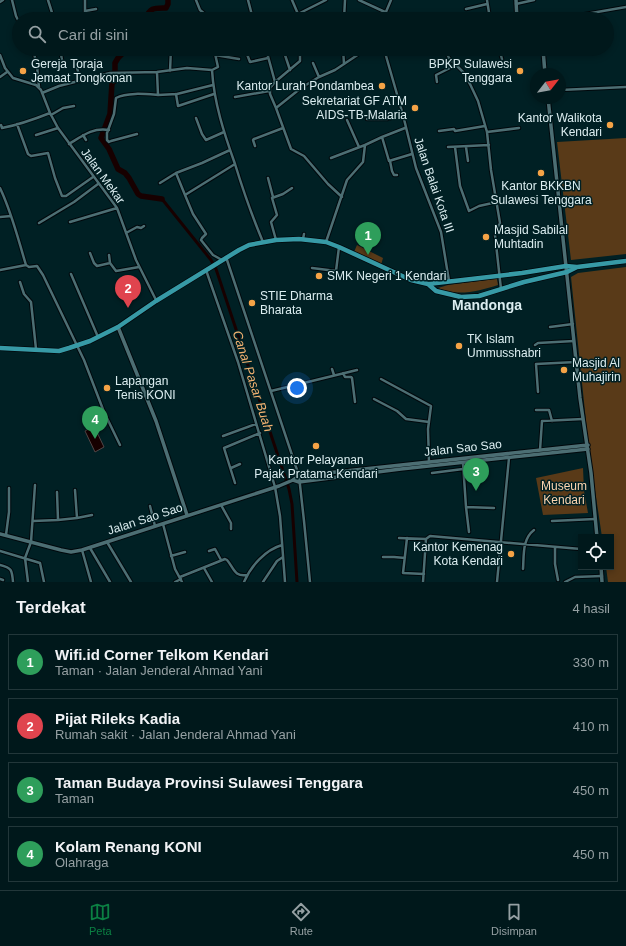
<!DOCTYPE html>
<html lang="id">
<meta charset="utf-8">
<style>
body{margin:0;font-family:Helvetica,sans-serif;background:#0a2124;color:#f1f3f6}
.controls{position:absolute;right:12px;bottom:12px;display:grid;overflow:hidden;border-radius:0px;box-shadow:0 2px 6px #0003}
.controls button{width:36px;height:36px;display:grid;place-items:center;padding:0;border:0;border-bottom:1px solid #22373a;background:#00181b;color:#f1f3f6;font:20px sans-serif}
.compass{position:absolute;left:530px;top:68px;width:36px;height:36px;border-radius:50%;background:#00181b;box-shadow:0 2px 6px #0003;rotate:59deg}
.you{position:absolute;left:297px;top:388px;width:14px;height:14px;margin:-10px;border:3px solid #fff;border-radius:50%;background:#1a73e8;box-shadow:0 0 0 6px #1a73e833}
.badge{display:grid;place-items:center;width:26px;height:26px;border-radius:50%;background:#0b8043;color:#fff;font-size:13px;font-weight:700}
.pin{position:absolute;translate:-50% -33px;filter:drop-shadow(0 1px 2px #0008)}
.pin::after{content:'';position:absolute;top:21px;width:14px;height:12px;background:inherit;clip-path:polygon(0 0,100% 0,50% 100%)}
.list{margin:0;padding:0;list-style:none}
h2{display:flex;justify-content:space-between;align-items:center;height:52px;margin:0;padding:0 16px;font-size:17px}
h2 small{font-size:13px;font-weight:400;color:#95a0a3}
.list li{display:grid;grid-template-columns:26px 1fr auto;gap:12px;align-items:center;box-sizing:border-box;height:56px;margin:0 8px 8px;padding:0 8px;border:1px solid #22373a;border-radius:0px}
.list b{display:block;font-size:15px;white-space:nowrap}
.list p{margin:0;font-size:13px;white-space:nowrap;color:#95a0a3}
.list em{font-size:13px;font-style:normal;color:#95a0a3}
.icon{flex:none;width:22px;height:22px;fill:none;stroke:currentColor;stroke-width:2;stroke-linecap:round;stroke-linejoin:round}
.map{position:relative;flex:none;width:626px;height:582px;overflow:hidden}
.search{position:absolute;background:#00181b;box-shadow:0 2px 6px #0003;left:12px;right:12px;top:12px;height:44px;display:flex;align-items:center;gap:10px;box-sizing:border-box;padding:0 14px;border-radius:22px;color:#95a0a3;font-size:15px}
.sheet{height:308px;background:#00181b}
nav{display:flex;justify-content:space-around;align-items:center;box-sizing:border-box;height:56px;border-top:1px solid #22373a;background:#00181b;font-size:11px;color:#95a0a3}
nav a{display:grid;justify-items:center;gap:2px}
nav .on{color:#0b8043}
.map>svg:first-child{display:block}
.green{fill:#593a18}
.water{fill:#170000;stroke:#524748}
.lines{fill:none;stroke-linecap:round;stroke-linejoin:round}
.canal{stroke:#170000;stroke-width:3}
.river{stroke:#170000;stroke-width:5.5}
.minor-casing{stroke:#00080c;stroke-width:4.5}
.tertiary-casing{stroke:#00080c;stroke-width:5.5}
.trunk-casing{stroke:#00080c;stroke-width:6}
.minor{stroke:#4c6e73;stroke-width:2.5}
.tertiary{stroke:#4c6e73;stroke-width:3.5}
.trunk{stroke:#379aa6;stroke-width:4.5}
.poi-dot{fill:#f5a346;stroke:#002024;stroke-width:1.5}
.labels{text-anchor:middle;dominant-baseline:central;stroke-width:3;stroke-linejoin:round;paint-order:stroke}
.poi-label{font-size:12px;fill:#dbedf0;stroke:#002024;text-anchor:start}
.street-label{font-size:12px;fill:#dbedf0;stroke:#002024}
.park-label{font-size:12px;fill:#fcd5b0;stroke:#002024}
.water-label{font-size:13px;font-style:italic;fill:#f2b271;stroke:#002024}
.quarter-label{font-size:14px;font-weight:bold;fill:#dbedf0;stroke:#002024}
</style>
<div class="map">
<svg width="626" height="582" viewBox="0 0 626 582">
<rect width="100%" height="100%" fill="#002024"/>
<path class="green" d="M626,138V254L571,260L557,142Z
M357,245L383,258L381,265L354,252Z
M626,267V582H608L606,567H611V537H602L589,450L571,277L578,273Z
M495,279H497L498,285C479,291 457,297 438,288L448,285Z
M583,468L584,491L588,513L543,515L536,478Z"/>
<path class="water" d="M94,426L104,447L95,452L85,431Z"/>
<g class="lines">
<path class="canal" d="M162,199L211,260L216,269L289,489L292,504L297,582"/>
<path class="river" d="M145,19C151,7 154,8 166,8L168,4V0
M127,49L118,58L115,63V81L112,83L110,114L101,138L109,149L118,169L125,173L129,178L138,194L141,196L162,199"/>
<g class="minor-casing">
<path id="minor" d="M12,0L16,16L19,22
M48,0L54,19
M85,0V19
M196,0L200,10L206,15L207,19
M248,0L253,19
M292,0L298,14L326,0
M359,0L385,12
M487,0L490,19
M0,2L3,0
M516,4L534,0
M466,9L487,4
M85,11L96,9
M427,16V19
M270,18L271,19
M344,19L345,0
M383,19L391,0
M557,19L626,7
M33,49L37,66L39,87
M214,49L218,67L212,70C214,103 224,133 235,164C243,190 252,216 263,242
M245,49L250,62L268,58
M266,49L275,82
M283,49L290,70
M343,49L344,64
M384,49L403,115L416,168L441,232L449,281
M421,49L446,52L454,49
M499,49L502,59
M446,52L449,58L463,72L470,84L478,101L487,132L491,170L500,223L495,235L501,289
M160,53L171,52
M0,55L5,68L13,78L36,85L41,90L50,113L58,128L117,208L136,260L156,300
M215,55L239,59
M313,63L319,77
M37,66L59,63L62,60L60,49
M77,68L81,81
M170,71L171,49
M157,72L158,95L177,94L213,85
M0,77L7,72
M437,82L436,75L456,65
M560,90L626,87
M42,93L59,86L110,73L157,72L187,68L212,70
M176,94L178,106L214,94
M235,97L269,91
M276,108L270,94V88L275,82L300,61V49
M51,115L63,108L74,106
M196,118L202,134L206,140L224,132
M367,119H387L403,115
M347,120L359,147
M17,124L28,154L31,156L48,153L55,178L62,196H66L93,177
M1,125L2,128C18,125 35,119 50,113
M439,131L454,129L455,131L485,126
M487,132L519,128
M137,134L111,141L109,142L107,140V133L114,114L116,98C127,92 146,94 158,95
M36,135L58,128
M83,135L86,140
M382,137L389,161L412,154
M69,144C82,136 93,127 109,130
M255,146L253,140L254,139L283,128
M448,147L489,145
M455,147L460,186L469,211L479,206L497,202
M466,147L468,161
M230,150L202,163L176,173L185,195L235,164
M331,158L365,145
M390,161L392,171L394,175H397
M268,178L273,197
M160,183L176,173
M0,188C12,213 18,239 26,265L29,267L37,266L43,275L84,360L104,412L120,445
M185,195L193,214L206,234L202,238L201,240L213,255L222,260
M342,197L328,184L304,156L291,149L276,108L301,88L319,77L335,70L359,54L373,49
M0,217L11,216
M70,222L117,208
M39,223L74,202L98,184
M126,233L137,227L141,228L144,226
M303,239L304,234
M276,240L271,222L277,215L272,198L283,194L292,188
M326,242L347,180L363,162L365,145L382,137L405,128
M90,253L94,263L97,266L110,263L116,271L139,267
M109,255L110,263
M226,257L299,476L304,521L310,582
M312,268L336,271L339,247
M0,270L26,265
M206,270L238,362L275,487L280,516L285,582
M71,274L98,337
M20,282L24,294L31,302L36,349
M550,327L573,324
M535,345L538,343L574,341
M332,369L334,375
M343,373L345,377H351L352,378L355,402
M381,379L431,406L428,429L429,462
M271,391L357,370
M538,392L536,364L576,362
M374,399L397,411L406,419L429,422
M536,410H549L552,421
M223,436L256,424
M540,450L542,421L583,419
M463,463L466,507L494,508
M231,468L240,464
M432,473L463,469
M235,483L224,448L260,433
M57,492L58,520L77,518L75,490
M221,505L231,523V529
M150,506L155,526
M466,507L469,532
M77,518L92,515
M33,521L58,520
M552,521L595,519
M163,524L175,569L182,582
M6,535L9,512V488
M399,538L426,539L430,536L581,549
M407,538L403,573L424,574
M107,542L131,582
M90,548L110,582
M555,548V564L558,580
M82,550L91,582
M0,551L40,563L44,582
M209,551L215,549L221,560
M171,556L185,552
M383,557H394L405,558
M0,565C12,568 12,570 13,582
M204,568L212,582
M523,569C524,556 522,539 534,530
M180,577L225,559L227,560C234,568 234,577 247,575
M0,579L3,580
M28,582L25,558L31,542L35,485
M175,582L181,579
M244,582C251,566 265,550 282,545
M263,582L277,561L283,557
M423,582L426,539
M497,582L509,458
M565,582L575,577L602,576"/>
</g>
<g class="tertiary-casing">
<path id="tertiary" d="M516,0L517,19
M543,49L545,74
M548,98L580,398L591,473L597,537
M118,327L156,421L187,515
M293,480L299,482L401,469L588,449
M0,534L61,550L71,552L82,550L279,486L293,480L299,476L588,445
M601,567L602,582"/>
</g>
<g class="trunk-casing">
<path id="trunk" d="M428,284L522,273L566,266L577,267L626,261
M0,348L59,351L69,348L90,341L118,327L156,301L239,250L249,245L276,240L299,239L326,242L339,247L411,280L428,284L436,291L461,297L479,296L524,282L567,272L577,267"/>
</g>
<use href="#minor" class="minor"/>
<use href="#tertiary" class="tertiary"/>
<use href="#trunk" class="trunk"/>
</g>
<g class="poi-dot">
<circle cx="23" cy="71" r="4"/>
<circle cx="520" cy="71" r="4"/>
<circle cx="382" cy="86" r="4"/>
<circle cx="415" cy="108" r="4"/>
<circle cx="610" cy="125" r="4"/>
<circle cx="541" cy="173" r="4"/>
<circle cx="486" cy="237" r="4"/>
<circle cx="319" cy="276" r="4"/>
<circle cx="252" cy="303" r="4"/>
<circle cx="459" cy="346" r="4"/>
<circle cx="564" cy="370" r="4"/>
<circle cx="107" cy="388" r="4"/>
<circle cx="316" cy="446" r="4"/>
<circle cx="511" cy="554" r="4"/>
</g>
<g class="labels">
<g class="poi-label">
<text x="31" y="64">Gereja Toraja<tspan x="31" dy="14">Jemaat Tongkonan</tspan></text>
<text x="512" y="64" text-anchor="end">BPKP Sulawesi<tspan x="512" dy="14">Tenggara</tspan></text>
<text x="374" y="86" text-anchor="end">Kantor Lurah Pondambea</text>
<text x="407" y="101" text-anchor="end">Sekretariat GF ATM<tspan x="407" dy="14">AIDS-TB-Malaria</tspan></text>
<text x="602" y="118" text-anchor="end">Kantor Walikota<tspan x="602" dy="14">Kendari</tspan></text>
<text x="541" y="186" text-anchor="middle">Kantor BKKBN<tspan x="541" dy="14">Sulawesi Tenggara</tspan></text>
<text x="494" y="230">Masjid Sabilal<tspan x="494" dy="14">Muhtadin</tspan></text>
<text x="327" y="276">SMK Negeri 1 Kendari</text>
<text x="260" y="296">STIE Dharma<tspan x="260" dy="14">Bharata</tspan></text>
<text x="467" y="339">TK Islam<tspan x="467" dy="14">Ummusshabri</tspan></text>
<text x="572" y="363">Masjid Al<tspan x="572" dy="14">Muhajirin</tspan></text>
<text x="115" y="381">Lapangan<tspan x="115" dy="14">Tenis KONI</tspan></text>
<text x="316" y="460" text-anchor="middle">Kantor Pelayanan<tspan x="316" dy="14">Pajak Pratama Kendari</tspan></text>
<text x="503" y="547" text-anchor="end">Kantor Kemenag<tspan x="503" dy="14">Kota Kendari</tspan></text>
</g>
<g class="street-label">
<text transform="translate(103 176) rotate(54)">Jalan Mekar</text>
<text transform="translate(434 185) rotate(71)">Jalan Balai Kota III</text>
<text transform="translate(463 448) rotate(-6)">Jalan Sao Sao</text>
<text transform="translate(145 519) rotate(-18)">Jalan Sao Sao</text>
</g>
<g class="park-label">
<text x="564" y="486">Museum<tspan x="564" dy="14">Kendari</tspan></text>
</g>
<g class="water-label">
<text transform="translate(253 381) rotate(72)">Canal Pasar Buah</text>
</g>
<g class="quarter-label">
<text x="487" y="305">Mandonga</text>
</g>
</g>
</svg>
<div class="controls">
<button><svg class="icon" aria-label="locate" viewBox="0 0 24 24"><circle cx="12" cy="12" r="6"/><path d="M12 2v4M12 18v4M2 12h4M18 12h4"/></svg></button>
</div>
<svg class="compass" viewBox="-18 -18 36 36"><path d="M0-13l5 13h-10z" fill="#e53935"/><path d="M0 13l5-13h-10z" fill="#95a0a3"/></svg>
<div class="you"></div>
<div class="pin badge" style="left:368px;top:255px;background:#2e9e5b">1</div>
<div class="pin badge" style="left:128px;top:308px;background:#e0444e">2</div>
<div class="pin badge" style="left:476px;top:491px;background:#2e9e5b">3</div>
<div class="pin badge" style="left:95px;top:439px;background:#2e9e5b">4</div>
<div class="search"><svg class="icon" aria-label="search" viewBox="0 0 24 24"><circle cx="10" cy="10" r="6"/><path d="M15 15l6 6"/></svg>Cari di sini</div>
</div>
<section class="sheet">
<h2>Terdekat<small>4 hasil</small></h2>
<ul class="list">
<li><span class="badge" style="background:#2e9e5b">1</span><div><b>Wifi.id Corner Telkom Kendari</b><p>Taman · Jalan Jenderal Ahmad Yani</p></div><em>330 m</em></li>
<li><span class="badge" style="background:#e0444e">2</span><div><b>Pijat Rileks Kadia</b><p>Rumah sakit · Jalan Jenderal Ahmad Yani</p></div><em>410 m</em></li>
<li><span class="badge" style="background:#2e9e5b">3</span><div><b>Taman Budaya Provinsi Sulawesi Tenggara</b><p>Taman</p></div><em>450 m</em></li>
<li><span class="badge" style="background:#2e9e5b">4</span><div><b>Kolam Renang KONI</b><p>Olahraga</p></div><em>450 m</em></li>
</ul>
</section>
<nav>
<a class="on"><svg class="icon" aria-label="map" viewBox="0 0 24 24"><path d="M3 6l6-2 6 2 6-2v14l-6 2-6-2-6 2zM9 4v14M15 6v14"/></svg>Peta</a>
<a><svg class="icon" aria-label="directions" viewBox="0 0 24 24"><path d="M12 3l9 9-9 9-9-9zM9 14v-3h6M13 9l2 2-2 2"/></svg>Rute</a>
<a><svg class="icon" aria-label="saved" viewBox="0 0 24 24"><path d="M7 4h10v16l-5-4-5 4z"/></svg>Disimpan</a>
</nav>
